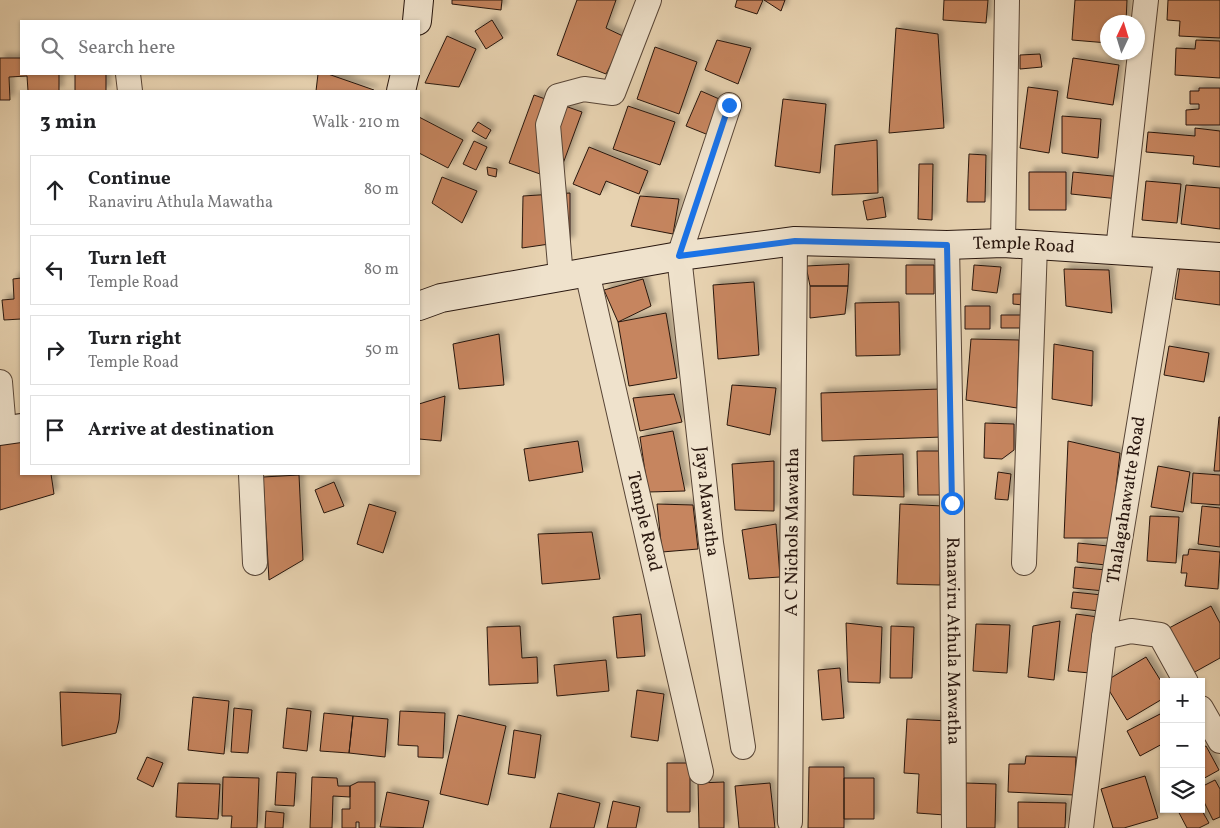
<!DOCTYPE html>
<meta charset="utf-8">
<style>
body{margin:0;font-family:Vollkorn,serif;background:#f6f6f6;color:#202124}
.controls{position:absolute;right:15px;bottom:15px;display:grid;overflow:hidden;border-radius:0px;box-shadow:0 1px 4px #0004}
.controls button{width:45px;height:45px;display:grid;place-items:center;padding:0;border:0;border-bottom:1px solid #e0e0e0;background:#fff;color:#202124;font:25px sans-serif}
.compass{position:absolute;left:1100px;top:15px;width:45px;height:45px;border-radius:50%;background:#fff;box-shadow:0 1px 4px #0004;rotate:4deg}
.stop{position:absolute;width:15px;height:15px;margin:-11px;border:4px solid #1a73e8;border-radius:50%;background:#fff}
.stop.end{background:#1a73e8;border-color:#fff;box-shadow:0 1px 5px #0008}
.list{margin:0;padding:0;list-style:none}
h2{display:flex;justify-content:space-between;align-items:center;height:65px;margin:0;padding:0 20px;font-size:21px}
h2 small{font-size:16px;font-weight:400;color:#757577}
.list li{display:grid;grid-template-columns:32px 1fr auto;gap:15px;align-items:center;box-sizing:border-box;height:70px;margin:0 10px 10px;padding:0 10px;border:1px solid #e0e0e0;border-radius:0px}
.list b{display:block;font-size:19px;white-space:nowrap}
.list p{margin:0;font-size:16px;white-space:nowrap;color:#757577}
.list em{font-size:16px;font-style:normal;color:#757577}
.icon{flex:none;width:28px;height:28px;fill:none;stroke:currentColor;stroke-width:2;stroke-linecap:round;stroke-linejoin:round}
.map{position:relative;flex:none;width:1220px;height:828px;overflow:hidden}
.search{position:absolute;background:#fff;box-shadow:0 1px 4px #0004;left:20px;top:20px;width:400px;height:55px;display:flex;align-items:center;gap:12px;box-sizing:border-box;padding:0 18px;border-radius:0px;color:#757577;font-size:19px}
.panel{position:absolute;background:#fff;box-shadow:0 1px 4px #0004;left:20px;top:90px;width:400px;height:385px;border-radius:0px}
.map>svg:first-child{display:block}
.building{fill:#c6855e;stroke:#28160e;filter:url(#shadow)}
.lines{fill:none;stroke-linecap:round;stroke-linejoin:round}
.street-casing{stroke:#584536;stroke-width:26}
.secondary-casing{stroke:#28160e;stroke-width:30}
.street{stroke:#efe2cc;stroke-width:24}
.secondary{stroke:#efe2cc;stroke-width:28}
.route{stroke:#1a73e8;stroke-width:6}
.labels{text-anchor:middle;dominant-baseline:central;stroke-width:4.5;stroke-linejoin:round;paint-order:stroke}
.street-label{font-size:18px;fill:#28160e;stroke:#efe2cc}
</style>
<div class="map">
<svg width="1220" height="828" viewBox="0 0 1220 828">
<defs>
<filter id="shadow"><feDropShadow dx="4.5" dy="-4.5" stdDeviation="2.5" flood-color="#0004"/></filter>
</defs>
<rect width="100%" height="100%" fill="#e7d2b0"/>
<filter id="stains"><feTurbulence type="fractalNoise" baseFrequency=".004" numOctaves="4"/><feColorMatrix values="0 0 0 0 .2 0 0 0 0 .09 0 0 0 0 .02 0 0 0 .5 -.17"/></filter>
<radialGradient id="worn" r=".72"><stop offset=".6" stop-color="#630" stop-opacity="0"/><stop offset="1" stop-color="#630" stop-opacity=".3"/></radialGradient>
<path class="building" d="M452,0H502L501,10L452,4Z
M577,0H616L606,28L625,37L606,74L557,55Z
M737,0H763L757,14L735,7Z
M764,0H785L781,11Z
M944,0H988L986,23L943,20Z
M1075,0H1127L1126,22H1108V43L1072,40Z
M1168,0H1220V38L1179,36L1180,21L1167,20Z
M492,20L503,38L486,49L475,31Z
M896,28L938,34L944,128L889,133Z
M447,36L476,49L459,87L425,83Z
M717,40L751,48L738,84L705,70Z
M1196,40L1220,41V78L1175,75L1176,48L1195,49Z
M655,47L697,62L679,114L637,99Z
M1040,54L1042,67L1020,69V55Z
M0,58H21V74H59V91H28L27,76L9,77L10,100H0Z
M1073,58L1119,65L1113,105L1067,98Z
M75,74H106V91H75Z
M318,74H328L374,90V91H316Z
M1028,87L1058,91L1049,153L1020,148Z
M1199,88H1220V125H1186V110L1199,109V104H1190V91H1199Z
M701,91L726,102L711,136L686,126Z
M534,95L582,112L557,180L509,163Z
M783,99L826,104L820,173L775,166Z
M628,106L675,122L660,165L613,149Z
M1062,116L1101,119L1098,158L1062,153Z
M419,117L463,140L448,168L419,153Z
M478,122L491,130L486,139L472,131Z
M1195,128L1220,131V167L1193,164L1194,156L1146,152L1148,132L1195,136Z
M877,140L878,193L832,195L835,145Z
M474,141L487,147L476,170L463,164Z
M589,147L648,171L639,194L606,181L600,195L573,184Z
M969,154L986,155L985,202H967Z
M919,164H933L932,220L918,219Z
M487,167L497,169L496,177L488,175Z
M1029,172H1066V210H1029Z
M1073,172L1122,177L1119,199L1071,194Z
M442,177L477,191L462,223L432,203Z
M1146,181L1181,184L1177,223L1142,220Z
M1186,185L1220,188V229L1181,224Z
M570,193V241L522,248L523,196Z
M640,196L679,199L673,234L631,226Z
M883,197L886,217L867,220L863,201Z
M849,264L848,286H810L806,266Z
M906,265H934V294H906Z
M974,265L1001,267L997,293L972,290Z
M1180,265L1220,271V305L1175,299Z
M1064,269L1109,270L1112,313L1066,306Z
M21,278V319L4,320L2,300L14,299L13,279Z
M643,279L651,306L618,322L604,290Z
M754,282L759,355L718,359L713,285Z
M810,286H848L845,314L810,318Z
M1013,294H1023V305L1013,304Z
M899,302L900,355L856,356L855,303Z
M965,306H990V329H965Z
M666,313L677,378L629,386L618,322Z
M1001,315H1022V328H1001Z
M499,334L504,385L459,389L453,344Z
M971,339L1019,340L1017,408L966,400Z
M1054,344L1093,351L1092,406L1052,399Z
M1169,346L1209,353L1204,382L1164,375Z
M732,385L776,388L770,435L727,425Z
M941,389L943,437L822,441L821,393Z
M674,394L682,422L640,431L633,398Z
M445,396L441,441L419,439V404Z
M1219,417H1220V471H1214Z
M985,423L1014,424V450L1002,459L984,458Z
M673,431L685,491L648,492L640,437Z
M21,437V474H51L54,494L0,510V442Z
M578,441L583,472L529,481L524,449Z
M1068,441L1120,453L1110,538H1064Z
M917,451H939L940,495H918Z
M903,454L904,497L853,495L854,456Z
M774,461V511L735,510L732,464Z
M1158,466L1190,472L1183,512L1151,507Z
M998,472L1011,474L1008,500L995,499Z
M1193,473L1220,475V505L1191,503Z
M299,475L303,560L269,580L263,477Z
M334,482L344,506L324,513L315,490Z
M369,504L396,512L383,553L357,544Z
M657,504L693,505L698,549L662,552Z
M900,504L943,506L940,585L897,584Z
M1202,506L1220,508V547L1198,544Z
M1150,516L1179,517L1176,563L1147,561Z
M776,524L780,577L749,579L742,530Z
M592,532L600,579L542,584L538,534Z
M1078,543L1108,546L1106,565L1077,562Z
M1189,549L1220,552L1218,589L1185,586L1187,573H1181L1183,555H1188Z
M1075,567L1106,570L1104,591L1073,588Z
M1073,592L1102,595L1100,611L1071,608Z
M1211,606L1220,623V658L1193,673L1169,628Z
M641,614L645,656L617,658L613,617Z
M1076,614L1098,617L1090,673L1068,671Z
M1060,621L1054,680L1028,677L1033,626Z
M846,623L882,627L880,683L848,682Z
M976,624L1010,625L1007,673L973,671Z
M520,626L522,658L537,657L538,683L489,685L487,627Z
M891,626L914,627L912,678H890Z
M1146,657L1164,686V698L1127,720L1104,682Z
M606,660L609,691L557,696L554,665Z
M840,668L844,718L822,720L818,670Z
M637,690L664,694L658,741L631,737Z
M60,692L121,694L119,720L116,733L62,746Z
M193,697L229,701L224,754L188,750Z
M234,708L252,710L248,753L231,752Z
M287,708L311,711L307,751L283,748Z
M400,711L445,713L443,758L418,757V746L398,745Z
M1164,712V743L1140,756L1127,731Z
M324,713L353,716L349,753L320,751Z
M458,715L506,726L488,805L440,794Z
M353,716L388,719L385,757L349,753Z
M907,719L950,721L945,815L917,813L919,774L904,773Z
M514,730L541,735L535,778L508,774Z
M1206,746L1219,770L1201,780V748Z
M1026,756L1076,757L1074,795L1008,792L1009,764H1025Z
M147,757L163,763L153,787L137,779Z
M667,763H690V812H667Z
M809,767H844V828H808Z
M277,772L296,773L294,806L275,805Z
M1145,776L1158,818L1124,828H1113L1101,789Z
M223,777L259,778L257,828H231L232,816H222Z
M312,777L337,778L338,786H350V797L333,796L332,828H310Z
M844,778H874V819H844Z
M1215,780L1220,789V817L1213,820L1201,796V787Z
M358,782H375V828H359V822H356V828H342V809H350V786Z
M724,782V828H699L698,783Z
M178,783L220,784L218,819L176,817Z
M770,783L775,828H739L735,786Z
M966,783L996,784L995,828H964Z
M387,792L429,801L423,828L380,827Z
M558,793L600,803L594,828H550Z
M613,801L640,807L636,828H607Z
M1018,802L1066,803L1065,828H1018Z
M1177,809H1201L1209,823L1199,828H1187Z
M266,811L284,813L283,828H265Z"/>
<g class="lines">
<g class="street-casing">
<g id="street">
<path d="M128,74L130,91"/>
<path id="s1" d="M729,105L679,256L711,543L743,747"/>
<path d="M1003,243L1007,0"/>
<path id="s2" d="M947,245L952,503L954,828"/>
<path d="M1118,250L1146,0"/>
<path d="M1167,255L1104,637L1131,631L1160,635L1186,682"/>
<path id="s3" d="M587,272L701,772"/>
<path d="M561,277L548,125L558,96L584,89L613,93L649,0"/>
<path d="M0,382L4,430"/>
<path d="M251,474L255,563"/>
<path d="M1024,563L1035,245"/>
<path d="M1201,708L1220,741"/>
<path id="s4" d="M790,822L795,241"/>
<path d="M1081,828L1104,637"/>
</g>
</g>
<g class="secondary-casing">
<g id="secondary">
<path d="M417,21L419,0"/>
<path d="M401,91L405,74"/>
<path id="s5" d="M419,306L441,298L679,256L795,241L947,245L1003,243L1220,257"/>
<path d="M0,431L21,428"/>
</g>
</g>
<use href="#street" class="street"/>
<use href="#secondary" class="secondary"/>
</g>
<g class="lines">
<path class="route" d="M729,105L679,256L795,241L947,245L952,503"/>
</g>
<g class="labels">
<g class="street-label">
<text stroke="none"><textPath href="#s5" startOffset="611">Temple Road</textPath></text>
<text transform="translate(1127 500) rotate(-81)">Thalagahawatte Road</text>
<text stroke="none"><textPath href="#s1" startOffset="406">Jaya Mawatha</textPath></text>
<text stroke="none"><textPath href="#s3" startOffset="256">Temple Road</textPath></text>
<text stroke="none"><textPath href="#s4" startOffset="290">A C Nichols Mawatha</textPath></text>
<text stroke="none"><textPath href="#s2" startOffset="396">Ranaviru Athula Mawatha</textPath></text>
</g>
</g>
<rect width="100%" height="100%" filter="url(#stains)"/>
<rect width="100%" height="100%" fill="url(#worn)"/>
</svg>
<div class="controls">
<button>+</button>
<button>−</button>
<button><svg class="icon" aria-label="layers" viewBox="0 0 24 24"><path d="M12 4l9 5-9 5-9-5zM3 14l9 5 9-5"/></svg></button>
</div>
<svg class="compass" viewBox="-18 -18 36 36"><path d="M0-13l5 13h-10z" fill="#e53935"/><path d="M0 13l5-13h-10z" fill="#757577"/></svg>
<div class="stop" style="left:952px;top:503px"></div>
<div class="stop end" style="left:729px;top:105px"></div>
<div class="search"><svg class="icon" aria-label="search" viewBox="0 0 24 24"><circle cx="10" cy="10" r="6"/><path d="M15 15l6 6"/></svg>Search here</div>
<section class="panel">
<h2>3 min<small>Walk · 210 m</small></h2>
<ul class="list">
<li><svg class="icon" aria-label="ahead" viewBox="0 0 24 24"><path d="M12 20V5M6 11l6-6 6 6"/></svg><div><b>Continue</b><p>Ranaviru Athula Mawatha</p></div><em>80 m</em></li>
<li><svg class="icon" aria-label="left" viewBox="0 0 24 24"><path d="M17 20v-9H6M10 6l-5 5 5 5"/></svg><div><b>Turn left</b><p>Temple Road</p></div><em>80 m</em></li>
<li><svg class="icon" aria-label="right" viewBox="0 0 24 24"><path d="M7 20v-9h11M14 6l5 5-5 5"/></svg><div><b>Turn right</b><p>Temple Road</p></div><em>50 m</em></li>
<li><svg class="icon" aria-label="arrive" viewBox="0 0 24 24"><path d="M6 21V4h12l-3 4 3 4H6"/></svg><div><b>Arrive at destination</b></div></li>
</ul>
</section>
</div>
